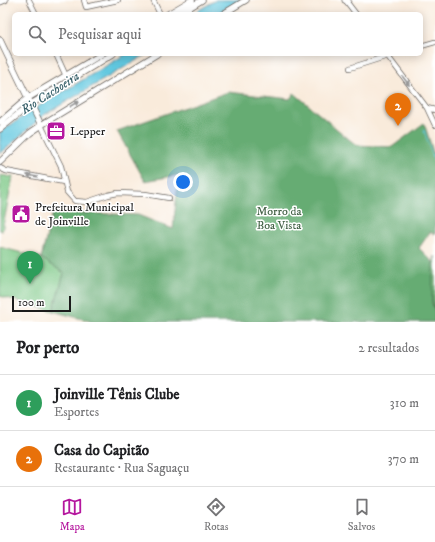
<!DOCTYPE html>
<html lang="pt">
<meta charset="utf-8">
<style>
body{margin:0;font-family:"IM FELL DW Pica",serif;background:#f2f2f2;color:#202124}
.scale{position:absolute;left:12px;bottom:10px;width:59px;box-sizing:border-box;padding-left:4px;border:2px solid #1c1c1c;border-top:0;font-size:11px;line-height:14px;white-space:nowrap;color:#1c1c1c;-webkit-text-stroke:3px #fff;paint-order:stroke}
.you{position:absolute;left:183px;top:182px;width:14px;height:14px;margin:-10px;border:3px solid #fff;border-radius:50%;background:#1a73e8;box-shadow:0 0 0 6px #1a73e833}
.badge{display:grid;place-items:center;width:26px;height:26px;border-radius:50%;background:#b5179e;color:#fff;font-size:13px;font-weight:700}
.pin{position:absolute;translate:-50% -33px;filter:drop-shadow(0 1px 2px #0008)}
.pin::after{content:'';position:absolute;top:21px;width:14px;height:12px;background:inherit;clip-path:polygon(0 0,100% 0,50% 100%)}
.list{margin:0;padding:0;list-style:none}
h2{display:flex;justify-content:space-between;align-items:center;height:52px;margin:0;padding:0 16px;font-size:17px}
h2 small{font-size:13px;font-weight:400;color:#757577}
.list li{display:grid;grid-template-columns:26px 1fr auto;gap:12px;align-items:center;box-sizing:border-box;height:56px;padding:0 16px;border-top:1px solid #e0e0e0}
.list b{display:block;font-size:15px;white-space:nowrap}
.list p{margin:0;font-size:13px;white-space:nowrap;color:#757577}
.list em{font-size:13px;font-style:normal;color:#757577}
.icon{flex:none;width:22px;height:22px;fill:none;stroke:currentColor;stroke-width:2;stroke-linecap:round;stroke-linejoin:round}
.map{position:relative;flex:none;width:435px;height:322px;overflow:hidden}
.search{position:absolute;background:#fff;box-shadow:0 2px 10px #0003;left:12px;right:12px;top:12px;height:44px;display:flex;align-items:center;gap:10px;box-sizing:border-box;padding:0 14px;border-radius:6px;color:#757577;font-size:15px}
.sheet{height:164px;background:#fff}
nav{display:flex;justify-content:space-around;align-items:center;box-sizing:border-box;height:56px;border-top:1px solid #e0e0e0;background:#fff;font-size:11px;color:#757577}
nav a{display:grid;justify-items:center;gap:2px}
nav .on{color:#b5179e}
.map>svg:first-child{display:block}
.green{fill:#7dc886;stroke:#4c7251}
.forest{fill:#66ac73;stroke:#416448}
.water{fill:#61c7df;stroke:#3e727e}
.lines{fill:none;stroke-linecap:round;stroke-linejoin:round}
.stream{stroke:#61c7df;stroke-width:1}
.minor-casing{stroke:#69645f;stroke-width:6}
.major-casing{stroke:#69645f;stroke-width:7}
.minor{stroke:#fff;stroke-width:4.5}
.major{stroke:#fff;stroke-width:5.5}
.oneway{fill:#999}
.labels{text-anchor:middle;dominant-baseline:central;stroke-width:3;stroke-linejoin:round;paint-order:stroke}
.poi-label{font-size:12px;fill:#1c1c1c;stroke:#fff;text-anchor:start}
.park-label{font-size:12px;fill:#436146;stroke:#fff}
.water-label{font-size:13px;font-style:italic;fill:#38606a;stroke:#fff}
</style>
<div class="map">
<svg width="435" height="322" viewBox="0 0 435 322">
<rect width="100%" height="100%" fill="#fff"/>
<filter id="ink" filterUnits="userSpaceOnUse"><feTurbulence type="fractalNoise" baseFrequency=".025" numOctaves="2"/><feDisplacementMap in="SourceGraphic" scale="8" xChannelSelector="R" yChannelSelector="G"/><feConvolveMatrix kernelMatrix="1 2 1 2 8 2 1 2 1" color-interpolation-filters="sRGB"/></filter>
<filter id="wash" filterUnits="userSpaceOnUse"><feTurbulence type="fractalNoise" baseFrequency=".012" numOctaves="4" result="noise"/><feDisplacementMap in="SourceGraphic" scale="16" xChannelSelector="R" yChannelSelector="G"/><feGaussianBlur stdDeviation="0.9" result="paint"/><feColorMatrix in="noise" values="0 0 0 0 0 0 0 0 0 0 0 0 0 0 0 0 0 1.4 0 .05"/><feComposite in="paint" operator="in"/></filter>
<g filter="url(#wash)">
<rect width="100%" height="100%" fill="#f9ebdb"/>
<path class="green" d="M0,175L13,177L2,231L0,230Z
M0,247L41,258L64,273L53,311L0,296Z
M435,256V311C430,296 430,271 435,256Z"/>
<path class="forest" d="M228,92L290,99L294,93L356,145L392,147L424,123L435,158V234L430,232L419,248L433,262L432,303L435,311V322H93L53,311L64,273L41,258L53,212L138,215L173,229L179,175L145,181L117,131Z"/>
<path class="water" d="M216,0H241L217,14H192Z
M126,54H147L44,115L0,154V132L39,106Z"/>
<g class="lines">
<path class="stream" d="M424,130L435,163"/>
</g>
</g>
<g filter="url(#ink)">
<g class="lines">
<g class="minor-casing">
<path id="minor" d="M29,0L36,14
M84,0L86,7L118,0
M153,0L160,14
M346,1L356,14
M421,46L435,42
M56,54L66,76
M386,54L427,108L435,125
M350,68L394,54
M427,108L435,110
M41,125L61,166L67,192L75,201L87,202L108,195L118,193L145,194L169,198
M0,168L6,171L64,182"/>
</g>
<g class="major-casing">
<path id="major" d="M345,0H348
M0,2L5,0
M168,14L192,0
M179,14L202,0
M223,14L246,0
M0,40L41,125
M0,122L28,98L102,54
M0,129L31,104L113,54
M0,162L30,133L46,122L157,54"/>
</g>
<use href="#minor" class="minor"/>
<use href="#major" class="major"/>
</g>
<defs><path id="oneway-solid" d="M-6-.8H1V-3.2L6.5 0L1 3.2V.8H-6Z"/></defs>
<g class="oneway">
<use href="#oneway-solid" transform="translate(406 81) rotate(53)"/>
<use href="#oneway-solid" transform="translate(74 104) rotate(-31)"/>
<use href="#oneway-solid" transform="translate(32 176) rotate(-170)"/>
</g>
</g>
<defs>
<g id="office-square" transform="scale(1)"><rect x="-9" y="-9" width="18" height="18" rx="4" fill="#b5179e" stroke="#fff"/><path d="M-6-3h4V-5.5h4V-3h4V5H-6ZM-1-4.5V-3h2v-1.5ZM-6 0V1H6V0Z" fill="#fff"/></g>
<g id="civic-square" transform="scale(1)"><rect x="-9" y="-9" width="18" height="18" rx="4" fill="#b5179e" stroke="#fff"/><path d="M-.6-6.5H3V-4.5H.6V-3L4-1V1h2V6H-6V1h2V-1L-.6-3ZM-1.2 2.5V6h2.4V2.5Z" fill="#fff"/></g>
</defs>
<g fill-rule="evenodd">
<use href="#office-square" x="56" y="131"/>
<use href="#civic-square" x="21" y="214"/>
</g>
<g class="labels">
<g class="poi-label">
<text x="70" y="131">Lepper</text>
<text x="35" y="207">Prefeitura Municipal<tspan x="35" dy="14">de Joinville</tspan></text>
</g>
<g class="park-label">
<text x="279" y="211">Morro da<tspan x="279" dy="14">Boa Vista</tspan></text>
</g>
<g class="water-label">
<text transform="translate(50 93) rotate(-33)">Rio Cachoeira</text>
</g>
</g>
</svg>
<div class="scale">100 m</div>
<div class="you"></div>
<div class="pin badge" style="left:30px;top:284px;background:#2e9e5b">1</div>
<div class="pin badge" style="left:398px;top:126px;background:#e8710a">2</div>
<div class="search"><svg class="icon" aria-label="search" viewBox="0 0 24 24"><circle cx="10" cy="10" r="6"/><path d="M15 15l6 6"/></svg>Pesquisar aqui</div>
</div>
<section class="sheet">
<h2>Por perto<small>2 resultados</small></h2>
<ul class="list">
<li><span class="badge" style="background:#2e9e5b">1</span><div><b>Joinville Tênis Clube</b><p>Esportes</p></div><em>310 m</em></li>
<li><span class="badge" style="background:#e8710a">2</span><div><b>Casa do Capitão</b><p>Restaurante · Rua Saguaçu</p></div><em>370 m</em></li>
</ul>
</section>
<nav>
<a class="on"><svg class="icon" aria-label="map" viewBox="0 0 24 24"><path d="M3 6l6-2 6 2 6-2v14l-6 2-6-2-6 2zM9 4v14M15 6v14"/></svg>Mapa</a>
<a><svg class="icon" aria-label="directions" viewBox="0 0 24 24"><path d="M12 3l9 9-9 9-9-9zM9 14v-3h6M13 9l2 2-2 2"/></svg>Rotas</a>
<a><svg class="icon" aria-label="saved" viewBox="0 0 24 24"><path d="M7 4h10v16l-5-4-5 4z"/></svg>Salvos</a>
</nav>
